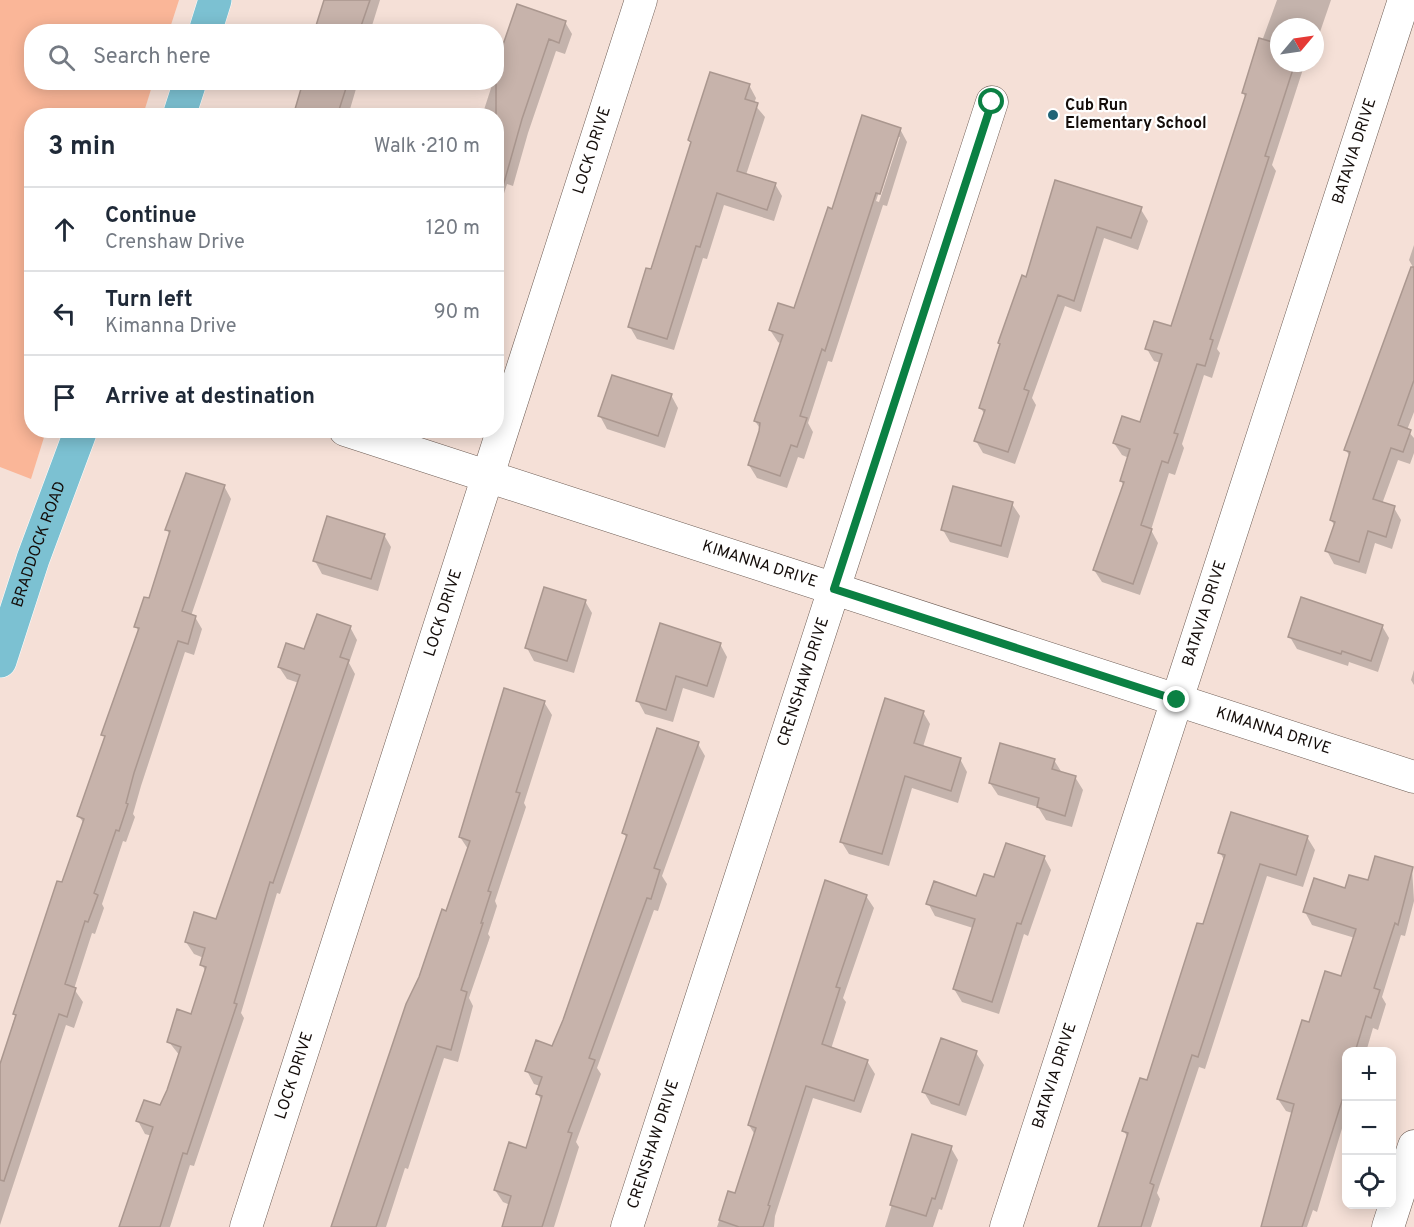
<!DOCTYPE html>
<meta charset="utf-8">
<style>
body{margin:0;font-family:Overpass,sans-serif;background:#f6f6f7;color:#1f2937}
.controls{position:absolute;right:18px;bottom:18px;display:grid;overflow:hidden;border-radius:12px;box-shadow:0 3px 15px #0003}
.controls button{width:54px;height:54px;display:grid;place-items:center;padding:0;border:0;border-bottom:2px solid #e0e1e3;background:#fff;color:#1f2937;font:30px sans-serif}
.compass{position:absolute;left:1270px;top:18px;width:54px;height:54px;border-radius:50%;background:#fff;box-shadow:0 3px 15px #0003;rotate:61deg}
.stop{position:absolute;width:18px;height:18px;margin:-14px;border:4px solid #0b8043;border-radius:50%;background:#fff}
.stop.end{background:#0b8043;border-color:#fff;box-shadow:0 2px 6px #0008}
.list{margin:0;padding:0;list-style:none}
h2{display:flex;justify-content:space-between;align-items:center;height:78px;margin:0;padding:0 24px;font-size:26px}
h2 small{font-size:20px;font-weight:400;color:#747a83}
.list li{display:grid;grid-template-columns:39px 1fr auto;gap:18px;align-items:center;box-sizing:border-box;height:84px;padding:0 24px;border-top:2px solid #e0e1e3}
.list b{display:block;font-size:22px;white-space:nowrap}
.list p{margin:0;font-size:20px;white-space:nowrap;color:#747a83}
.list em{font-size:20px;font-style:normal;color:#747a83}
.icon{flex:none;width:33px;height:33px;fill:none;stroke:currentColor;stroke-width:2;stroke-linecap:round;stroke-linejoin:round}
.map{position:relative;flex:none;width:1414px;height:1227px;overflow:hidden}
.search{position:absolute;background:#fff;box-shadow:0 3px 15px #0003;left:24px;top:24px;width:480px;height:66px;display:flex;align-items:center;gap:15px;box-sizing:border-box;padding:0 21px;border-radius:24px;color:#747a83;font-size:22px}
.panel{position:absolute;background:#fff;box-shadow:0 3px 15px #0003;left:24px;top:108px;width:480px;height:330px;border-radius:24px}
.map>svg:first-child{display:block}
.green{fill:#fab698}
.shadow{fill:#0003;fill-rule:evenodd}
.building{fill:#c7b3ab;stroke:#aa978f;stroke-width:1.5}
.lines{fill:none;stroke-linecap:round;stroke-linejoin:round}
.street-casing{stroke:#6d5c54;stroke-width:33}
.primary-casing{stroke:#fff;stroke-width:34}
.street{stroke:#fff;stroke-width:32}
.primary{stroke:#7cc1d2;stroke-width:33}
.route{stroke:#0b8043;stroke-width:8}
.poi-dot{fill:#206476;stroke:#fff;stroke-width:2}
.labels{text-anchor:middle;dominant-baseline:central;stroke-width:4.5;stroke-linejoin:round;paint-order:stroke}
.poi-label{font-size:16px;font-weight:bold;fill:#140d0a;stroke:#fff;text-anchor:start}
.street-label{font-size:16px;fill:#140d0a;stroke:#fff}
</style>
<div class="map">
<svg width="1414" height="1227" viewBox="0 0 1414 1227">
<rect width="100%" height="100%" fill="#f5e0d7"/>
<path class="green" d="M0,0H179L169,31L32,32V82L153,83L143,115L32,116V430L46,431L31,479L0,467Z"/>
<path class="shadow" d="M326,0H380L370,32H318Z
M1277,0H1331L1320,32L1316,30L1315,33V27H1279V63H1305L1272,165L1276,171L1217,349L1220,353L1212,378L1204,375L1182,444L1184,448L1175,475L1169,473L1151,530L1158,543L1140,595L1102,582L1094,570L1124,486L1121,481L1129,458L1122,455L1114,443L1141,424L1161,363L1154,361L1147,349L1172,328L1246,98L1243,93Z
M565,22L572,34L565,54L556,51L528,133L513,186L507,184L496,219V116H482L493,82H496Z
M305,82H358L348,116H294Z
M749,85L756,98L754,104L765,117L746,175L775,184L782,196L774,221L724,205L707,259L703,258L674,350L637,339L630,327L652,271L692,144L690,140Z
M900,129L907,142L887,206L883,205L832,362L828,361L808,423L813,432L804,459L798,457L787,488L757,478L749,465L761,430L755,421L782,344L778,342L770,330L795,310L833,211ZM897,137H900L879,202L876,201Z
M1056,182L1140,208L1148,221L1138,250L1104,238L1081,312L1065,306L1032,398L1036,405L1015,464L983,453L976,441L985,415L980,407L1001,346L999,343L1027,279Z
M1414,245V269L1409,260Z
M1414,312V412L1407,430L1414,438V453L1410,464L1398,460L1382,504L1394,508L1401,520L1392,549L1375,543L1366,574L1334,564L1327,551L1335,526L1331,520L1350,457L1346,450Z
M671,395L678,408L665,448L607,429L600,416Z
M224,486L231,499L191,616L195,617L202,629L194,655L185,652L141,786L133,814L135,817L126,842L123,841L102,904L104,908L95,934L92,933L74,989L83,1002L74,1028L66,1025L0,1225V1066L46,914L63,884L84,824L79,816L106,739L103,734L139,632L136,627L150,600L170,535L167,530Z
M1012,504L1020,516L1008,558L950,542L943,530Z
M384,535L391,547L378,591L322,574L315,561Z
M585,601L592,613L574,673L534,661L527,648Z
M1382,626L1389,638L1378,672L1349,662L1348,666L1297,649L1290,637Z
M350,627L357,640L349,663L355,674L280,894L277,893L241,1013L244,1018L194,1166L190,1165L170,1227H120L152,1136L145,1134L138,1121L161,1107L180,1056L169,1042L192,1016L206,972L202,965L204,958L194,954L186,942L217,921L299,683L287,679L279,667Z
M720,644L727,657L714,698L683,688L673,722L645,714L638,701Z
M1414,670V685L1411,680Z
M544,702L552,715L524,803L526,807L495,901L497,906L488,934L490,937L469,998L473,1006L458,1062L444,1058L408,1169L405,1168L386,1227H335L468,849L460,837Z
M923,712L930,724L923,747L960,759L967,772L958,803L912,788L889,866L849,854L841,841Z
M698,744L705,756L662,876L667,884L658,911L654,910L597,1068L601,1074L576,1142L579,1147L554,1227H503L510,1205L503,1202L495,1190L526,1149L542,1102L538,1094L540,1086L534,1084L527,1071L553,1048L627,839L624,833Z
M1054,760L1062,773L1075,777L1083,790L1072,827L1046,820L1038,807L998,795L990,783Z
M1307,837L1315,850L1303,887L1267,876L1205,1069L1199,1067L1157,1193L1160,1199L1151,1227H1100L1128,1138L1124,1131L1148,1082L1204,926L1224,860L1220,852Z
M1044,857L1051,870L1028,936L1024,934L999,1014L962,1002L954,989L973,928L935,916L928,903L977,898L995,879Z
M1412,868L1414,901L1405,936L1401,935L1382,997L1386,1004L1378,1030L1373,1028L1366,1052H1346V1115L1317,1212L1313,1210L1307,1227H1262L1292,1113L1286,1111L1278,1099L1310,1024L1342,978L1355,938L1312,925L1305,912L1369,882Z
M866,896L874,908L843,998L846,1002L831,1049L867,1061L875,1074L861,1113L813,1098L775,1216L774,1227H717L729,1193L736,1195L755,1135L749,1125Z
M976,1053L984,1065L966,1116L931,1104L924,1092Z
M913,1136L951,1148L958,1160L942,1210L939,1209L933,1227H885Z"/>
<path class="building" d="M324,0H370L359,32H314Z
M517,4L566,21L559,43L549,39L522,119L502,190L496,189V65Z
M1259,38L1279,44V63H1295L1265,156L1269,157L1210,339L1213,340L1205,366L1197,364L1174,433L1178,434L1168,463L1162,461L1141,525L1152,529L1133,584L1093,570L1124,482L1120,481L1130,449L1113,443L1122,416L1140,422L1162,354L1145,349L1154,321L1171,326L1246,94L1242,93Z
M710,72L750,84L745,99L758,103L737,171L776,183L767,210L717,193L700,247L696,246L667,339L628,327L646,268L651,269L691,142L688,140Z
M303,82H348L337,116H293Z
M862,115L901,128L880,194L876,193L825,351L822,349L800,416L807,418L797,447L791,445L780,476L748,465L759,431L760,423L754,421L783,335L769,330L778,303L794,308L828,207L832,209Z
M1055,180L1142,207L1131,238L1097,227L1074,301L1058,295L1024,389L1029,391L1008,452L974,441L985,410L979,408L1000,344L998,343L1022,275L1026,277Z
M1411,267H1414V380L1398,425L1411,430L1403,452L1391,448L1373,499L1395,506L1386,537L1368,531L1359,562L1325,551L1335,522L1330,520L1350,452L1344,450Z
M612,375L672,394L658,436L598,416Z
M186,473L225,485L182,611L196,616L188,644L178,641L134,773L126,803L128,804L119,831L116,830L94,893L98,895L88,922L85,921L65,984L76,988L67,1017L59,1014L4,1181L0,1180V1064L16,1015L13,1014L57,881L62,882L84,819L77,816L105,736L101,735L139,628L134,627L144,597L149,598L170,531L165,530Z
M953,486L1013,502L1001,546L941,530Z
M327,516L385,534L371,579L313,561Z
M544,587L586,600L567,661L525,648Z
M1301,597L1383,625L1371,661L1342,651L1341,654L1288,637Z
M317,614L351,626L340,657L349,660L273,883L270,882L234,1003L237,1004L187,1154L183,1153L160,1227H119L153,1127L136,1121L144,1100L160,1105L167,1090L181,1047L167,1042L177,1009L191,1014L206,967L200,965L205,948L185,942L194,912L216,919L300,675L278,667L286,643L304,649Z
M660,623L721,643L707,686L676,676L666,710L636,701Z
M504,688L545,701L516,792L520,793L488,891L491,892L481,923H483L461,990L467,992L451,1050L437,1046L376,1227H331L406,1004L419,977L442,909L446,911L470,841L459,837Z
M885,698L924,711L914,743L961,758L951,791L905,776L882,854L840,842Z
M657,728L699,742L654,868L660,870L651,899L647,898L589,1058L595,1060L568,1132L572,1133L542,1227H502L511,1196L494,1190L509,1142L526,1148L542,1096L536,1094L542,1077L525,1071L536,1040L552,1046L563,1020L627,835L622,833Z
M1000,743L1055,759L1052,769L1076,776L1065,816L1037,807L1039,798L989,783Z
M1231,812L1308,836L1296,875L1260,864L1198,1057L1192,1055L1150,1183L1154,1185L1141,1227H1098L1128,1133L1122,1131L1140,1078L1147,1080L1197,923L1203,924L1225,855L1218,853Z
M1006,843L1045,856L1021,924L1017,923L992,1002L953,989L975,919L926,904L934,881L976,896L984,874L994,877Z
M1375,856L1413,867L1398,925L1395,923L1374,988L1380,990L1371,1018L1366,1016L1355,1052H1347V1085L1302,1227H1261L1294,1104L1277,1099L1302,1020L1309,1022L1325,971L1341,976L1356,929L1303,912L1314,878L1345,888L1349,875L1368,880Z
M825,880L867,895L836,987L840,988L822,1044L868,1060L854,1101L806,1086L768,1205L770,1206L763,1227H739L719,1220L728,1191L735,1193L756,1128L748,1125Z
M941,1038L977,1051L959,1105L922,1092Z
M912,1134L952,1146L935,1199L932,1198L926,1216L890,1205Z"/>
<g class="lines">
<g class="street-casing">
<g id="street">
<path id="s1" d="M345,430L1414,777"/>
<path id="s2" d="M246,1227L641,0"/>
<path id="s3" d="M627,1227L992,102"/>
<path id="s4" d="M1006,1227L1404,0"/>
<path d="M1388,1227L1414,1146"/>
</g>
</g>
<g class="primary-casing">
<g id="primary">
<path d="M205,32L215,0"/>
<path d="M179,116L190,82"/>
<path id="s5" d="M0,661L33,559L81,430"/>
</g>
</g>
<use href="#street" class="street"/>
<use href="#primary" class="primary"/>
</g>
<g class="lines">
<path class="route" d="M992,102L834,589L1177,700"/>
</g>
<circle class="poi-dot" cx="1053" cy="115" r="6"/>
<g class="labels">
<g class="poi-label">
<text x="1065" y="106">Cub Run<tspan x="1065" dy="18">Elementary School</tspan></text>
</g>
<g class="street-label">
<text stroke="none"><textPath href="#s2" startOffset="1131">LOCK DRIVE</textPath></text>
<text stroke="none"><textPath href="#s4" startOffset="1131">BATAVIA DRIVE</textPath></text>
<text stroke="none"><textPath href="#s5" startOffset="123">BRADDOCK ROAD</textPath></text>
<text stroke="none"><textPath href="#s1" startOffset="436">KIMANNA DRIVE</textPath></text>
<text stroke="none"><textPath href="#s2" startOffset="645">LOCK DRIVE</textPath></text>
<text stroke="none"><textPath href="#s4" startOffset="645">BATAVIA DRIVE</textPath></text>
<text stroke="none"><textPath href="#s3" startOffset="573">CRENSHAW DRIVE</textPath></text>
<text stroke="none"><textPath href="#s1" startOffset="976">KIMANNA DRIVE</textPath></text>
<text stroke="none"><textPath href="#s2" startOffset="159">LOCK DRIVE</textPath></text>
<text stroke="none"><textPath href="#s4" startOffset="159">BATAVIA DRIVE</textPath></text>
<text stroke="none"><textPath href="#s3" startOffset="87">CRENSHAW DRIVE</textPath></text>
</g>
</g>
</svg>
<div class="controls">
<button>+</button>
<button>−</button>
<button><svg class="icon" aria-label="locate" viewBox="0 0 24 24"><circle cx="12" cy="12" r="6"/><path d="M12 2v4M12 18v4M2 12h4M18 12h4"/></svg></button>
</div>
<svg class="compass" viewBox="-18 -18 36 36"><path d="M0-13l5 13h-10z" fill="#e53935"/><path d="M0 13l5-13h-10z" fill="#747a83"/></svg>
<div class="stop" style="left:992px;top:102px"></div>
<div class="stop end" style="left:1177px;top:700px"></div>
<div class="search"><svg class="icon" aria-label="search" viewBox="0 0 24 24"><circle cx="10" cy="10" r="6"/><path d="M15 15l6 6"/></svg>Search here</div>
<section class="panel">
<h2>3 min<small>Walk · 210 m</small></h2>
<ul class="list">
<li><svg class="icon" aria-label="ahead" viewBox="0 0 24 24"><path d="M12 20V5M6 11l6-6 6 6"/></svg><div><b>Continue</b><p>Crenshaw Drive</p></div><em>120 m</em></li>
<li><svg class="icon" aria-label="left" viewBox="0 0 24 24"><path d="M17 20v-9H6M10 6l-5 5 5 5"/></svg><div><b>Turn left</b><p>Kimanna Drive</p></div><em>90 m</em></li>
<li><svg class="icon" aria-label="arrive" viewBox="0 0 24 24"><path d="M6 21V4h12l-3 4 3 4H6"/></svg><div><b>Arrive at destination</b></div></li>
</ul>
</section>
</div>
